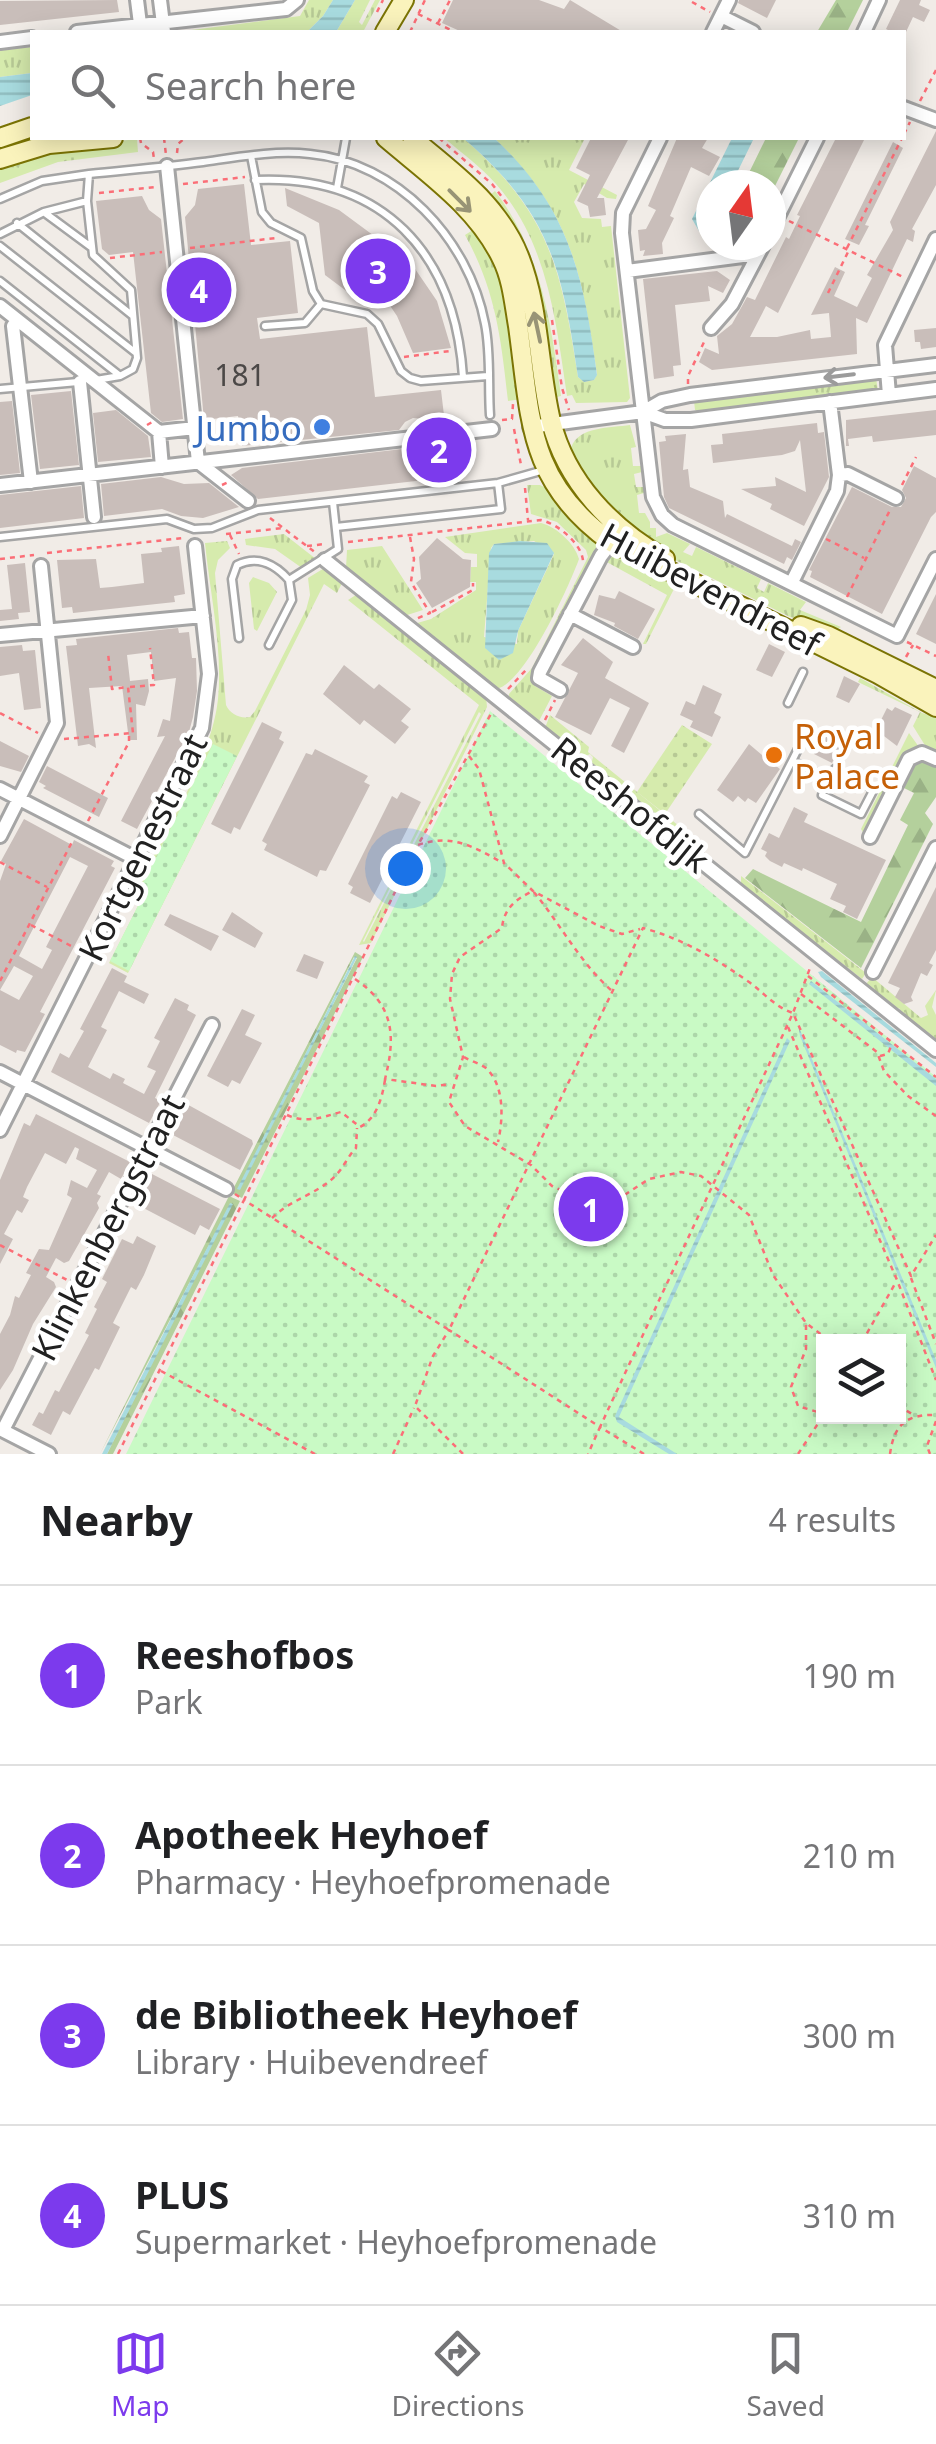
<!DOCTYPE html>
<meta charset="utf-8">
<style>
body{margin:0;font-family:"Noto Sans",sans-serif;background:#f6f6f6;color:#202124}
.controls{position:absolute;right:30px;bottom:30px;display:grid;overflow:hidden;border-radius:0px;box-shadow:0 5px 25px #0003}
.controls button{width:90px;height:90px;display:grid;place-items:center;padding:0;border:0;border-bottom:2px solid #e0e0e0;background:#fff;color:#202124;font:50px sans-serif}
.compass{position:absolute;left:696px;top:170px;width:90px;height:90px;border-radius:50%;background:#fff;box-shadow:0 5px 25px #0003;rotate:14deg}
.you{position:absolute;left:405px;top:868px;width:35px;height:35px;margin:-25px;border:8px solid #fff;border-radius:50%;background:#1a73e8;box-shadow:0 0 0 15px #1a73e833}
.badge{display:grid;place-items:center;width:65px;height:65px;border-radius:50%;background:#7c3aed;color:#fff;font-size:32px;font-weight:700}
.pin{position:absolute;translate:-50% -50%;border:5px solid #fff;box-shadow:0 2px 10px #0006}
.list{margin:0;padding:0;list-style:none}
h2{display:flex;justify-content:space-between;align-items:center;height:130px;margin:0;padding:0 40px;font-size:42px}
h2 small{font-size:32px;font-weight:400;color:#757577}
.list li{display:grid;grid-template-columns:65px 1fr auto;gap:30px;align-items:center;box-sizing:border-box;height:180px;padding:0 40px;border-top:2px solid #e0e0e0}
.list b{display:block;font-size:38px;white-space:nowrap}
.list p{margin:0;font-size:32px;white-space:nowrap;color:#757577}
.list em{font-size:32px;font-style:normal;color:#757577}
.icon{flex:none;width:55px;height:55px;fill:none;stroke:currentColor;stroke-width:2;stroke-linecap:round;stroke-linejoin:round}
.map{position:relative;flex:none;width:936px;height:1454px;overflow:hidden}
.search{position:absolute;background:#fff;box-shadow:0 5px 25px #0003;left:30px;right:30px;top:30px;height:110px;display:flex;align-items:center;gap:25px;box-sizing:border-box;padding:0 35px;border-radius:0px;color:#757577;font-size:38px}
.sheet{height:850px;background:#fff}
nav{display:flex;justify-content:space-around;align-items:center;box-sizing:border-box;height:140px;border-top:2px solid #e0e0e0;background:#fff;font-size:28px;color:#757577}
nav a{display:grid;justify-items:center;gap:5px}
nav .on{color:#7c3aed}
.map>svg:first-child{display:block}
.grass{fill:url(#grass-tufts);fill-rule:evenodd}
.forest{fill:url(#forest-firs);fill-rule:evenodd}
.park{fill:url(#park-dots);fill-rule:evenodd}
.garden{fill:url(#garden-dots)}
.water{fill:url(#water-rules)}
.building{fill:#c9beba;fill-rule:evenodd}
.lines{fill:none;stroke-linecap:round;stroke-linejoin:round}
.lane-casing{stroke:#a5a5a5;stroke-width:11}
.street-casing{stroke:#a5a5a5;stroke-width:18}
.secondary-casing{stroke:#7b7404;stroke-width:22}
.path{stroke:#fb6e77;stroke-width:2.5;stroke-dasharray:5 5;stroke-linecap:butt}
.lane{stroke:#fff;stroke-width:6}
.street{stroke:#fff;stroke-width:12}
.secondary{stroke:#faf3bc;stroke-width:18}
.path-bridge{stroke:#fb6e77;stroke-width:2.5;stroke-dasharray:5 5;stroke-linecap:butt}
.oneway{stroke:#989476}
.oneway2{stroke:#9b9b9b}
.shop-dot{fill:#3f7fe0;stroke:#fff;stroke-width:4}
.food-dot{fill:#e8710a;stroke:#fff;stroke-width:4}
.labels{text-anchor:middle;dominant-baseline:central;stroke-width:9;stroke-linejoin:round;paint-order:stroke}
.number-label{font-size:30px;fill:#4b4847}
.shop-label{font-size:35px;fill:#366cbe;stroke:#fff;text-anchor:end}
.street-label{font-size:35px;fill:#212121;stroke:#fff}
.food-label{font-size:35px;fill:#c56008;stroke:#fff;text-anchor:start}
</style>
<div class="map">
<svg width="936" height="1454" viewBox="0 0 936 1454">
<defs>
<pattern id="grass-tufts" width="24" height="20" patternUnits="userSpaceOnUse" patternTransform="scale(2.5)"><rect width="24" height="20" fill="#d6ebad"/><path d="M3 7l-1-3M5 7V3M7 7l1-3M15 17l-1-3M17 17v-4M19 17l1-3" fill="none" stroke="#b7c995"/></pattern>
<pattern id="forest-firs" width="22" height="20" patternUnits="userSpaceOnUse" patternTransform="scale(2.5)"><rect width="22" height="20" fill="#b4d09c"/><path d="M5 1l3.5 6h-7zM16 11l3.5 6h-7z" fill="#9ab286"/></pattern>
<pattern id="park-dots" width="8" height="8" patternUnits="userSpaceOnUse" patternTransform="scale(2.5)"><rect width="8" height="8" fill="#c9fac5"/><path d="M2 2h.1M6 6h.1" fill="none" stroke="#acd6a9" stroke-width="1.8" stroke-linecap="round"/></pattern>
<pattern id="garden-dots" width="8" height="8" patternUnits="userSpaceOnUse" patternTransform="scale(2.5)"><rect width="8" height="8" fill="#d6ebad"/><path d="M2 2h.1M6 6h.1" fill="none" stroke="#b7c995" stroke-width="1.8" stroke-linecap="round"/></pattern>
<pattern id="water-rules" width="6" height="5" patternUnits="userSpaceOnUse" patternTransform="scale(2.5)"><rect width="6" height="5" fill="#a8dbdf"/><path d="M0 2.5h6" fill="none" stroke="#90bcbf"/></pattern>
</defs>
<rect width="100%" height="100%" fill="#f1ece7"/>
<path class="grass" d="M309,0H333L323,16L307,32H176L300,16Z
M355,0H370L359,22L362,25L375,0H380L363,32H336Z
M32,47V73L0,77V50Z
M444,138H463C550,213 561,268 578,377L584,382L594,380L597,374C582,273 571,211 494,138H585L569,170L617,195L616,199L607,198L584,184L574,202L582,218L601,219L602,227L611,226L630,398L627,402L576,403L572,395L567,396C556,322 548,243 496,184C481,167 462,153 444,138Z
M137,139L138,152L58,162L0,183V163L55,148Z
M495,191C541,251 551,323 561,396L557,397L554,390L544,320L489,196Z
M479,226L502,270L522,399L508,401C501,339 496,291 465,235Z
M876,378L878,391L701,413L695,410L694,401Z
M630,425L636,447L631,448L633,466H641L642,472L634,474L636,487H644V493L637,495L639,513H645L650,522V528H656V537L667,533L690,544L683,552L692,556L696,547L761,579L757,588L764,592L768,583L806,602L800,610L841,627L832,633L788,616L663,554L594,496L566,448H571C578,426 611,428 630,425Z
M527,485H540L550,490L598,541L599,546L533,675L535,686L552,696L539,721L509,699V694L532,668L588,557L586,550L557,522L531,514Z
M541,523C557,527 575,544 579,559C569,587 524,685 496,689L414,624L431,619L476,590V582H470L471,567H477V554L465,553L445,537ZM534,541L554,554L518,631L517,644L484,637L491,548L494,544Z
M284,534L316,559L302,568L275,549L246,545L245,539Z
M227,541L230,548L218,560L215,573L226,705C230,714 240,719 250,717L255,711L306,610L310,595L308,578L326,567L343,581L337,593L324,584L128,973L109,963L147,888L139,883C165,833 212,757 218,699C223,649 210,594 205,543Z
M382,546L423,610L404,616L346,568L347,550Z
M617,553L825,657L823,659L676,585L646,644H643L667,595L603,560Z
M253,577L269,583L277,592L257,631L254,629L249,583Z
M359,593L486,696L487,707L371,943L359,945L479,705L348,600ZM479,712L481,714L364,942L363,941Z
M860,678L922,713L936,717V751L926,747L913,726L920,712L858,682Z
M550,715L589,747L588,752L679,826L675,832L591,765L593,757L590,754L582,758L545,728Z
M909,733L919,747L906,753L864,834L861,829Z
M741,876L866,973L862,979L741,885Z
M872,977L921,1018L928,1015L925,1006L936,990L932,1007L936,1015V1041L904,1016L906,1012L903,1015L899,1008L896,1009L866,984Z"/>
<path class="forest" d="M836,0H863L847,32H817Z
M766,138H799L771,194V185H743Z
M924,759L936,763V797L925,813L933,824L861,968L745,878L753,869L861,922L908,825L900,820L914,793L902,787L913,765Z
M355,952L363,957L242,1198L231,1193ZM354,957L357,958L238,1189Z
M229,1196L240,1201L237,1207L113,1454H107L231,1203L100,1454Z"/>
<path class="park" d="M490,711L936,1077V1454H126ZM824,1342H898V1416H824Z
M213,744L237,756L129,971L110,961L147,888L142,885Z"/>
<path class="garden" d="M682,725L712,744L665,814L637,792Z"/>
<path class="water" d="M333,0H355L336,32H307L323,16Z
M32,73V95L0,106V77Z
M463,138H494C569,207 584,277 597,375L594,380L584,382L578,377C562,268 550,212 463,138Z
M732,138H754L731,185H711V225L699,231L692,219Z
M520,541L547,543L554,553L518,631L513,653L499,660L485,648L489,553L494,544Z
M355,956L357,957L240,1190L237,1189Z
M822,971L936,1063V1067L821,977L818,972Z
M811,981L936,1079V1086L809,984Z
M798,1025L936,1360V1368L800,1036Z
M787,1038L790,1041L619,1417L677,1454H669L617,1422L615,1416Z
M230,1203L233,1204L107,1454H102Z"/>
<path class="building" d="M117,0L119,12L0,25V1Z
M453,0H539L564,9L570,0L623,32H462L442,23Z
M739,0H776L767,18L738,3Z
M900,0H921L919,5L930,10L924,22L913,17L906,32H892L886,29Z
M936,131V185L912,229L915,231L913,242L907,239L867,323L856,318L857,354L712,370L699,362L705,348L719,354L717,336L732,324L747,297L755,300L786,237L789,239L800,216L797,215L836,138H865L778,313L766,306L750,337H777L810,330L811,339L831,337L829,313L811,315L835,267L845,272L834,296L857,307L872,278L867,275L893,230L890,222Z
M591,138H629L597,198H604L606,215L590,217L588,206L577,201L590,175L576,168Z
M677,138H708L702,148L720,157L709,176L691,167L670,216L674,218L662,243L663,254L643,256L645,250L640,251L638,230L646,229L656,210L648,206Z
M893,142L903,148L865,225L869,226L859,245L845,239Z
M244,184L251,245L290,241L298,313L257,318L260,339L367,327L375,397L441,390L445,424L432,426L424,419L413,418L405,422L399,430L242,446L238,416L204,420L185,217L195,205L198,189Z
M285,188L339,210L381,241L404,265L409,260L437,301L451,348L413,353L397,316L378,288L361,302L325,275L319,223L287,206Z
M142,196L149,210L161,219L183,419L162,422L151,413L133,252L109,255L102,249L96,201Z
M717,271L730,280L723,293L708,286L710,301L675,305L681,365L673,366L674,376L654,379L643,279Z
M936,328V347L921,349L920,342H915L914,330Z
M71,391L79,465L40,469L31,395Z
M12,401L20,473L0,475V402Z
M116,410L148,436L151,457L98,462L93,413Z
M936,410V435L873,442L872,436L848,439L849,446H846V420Z
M817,423L818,433L824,432L829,477L804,526L770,509L772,504L741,489L776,486L775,477L806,492L800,440L795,451L782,455L713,463L711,445L723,444L722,434Z
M686,434L683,470L688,469L690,487L723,501L725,518L727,514L792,546L795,539L801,542L792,560L787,557L784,564L669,508L664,497L659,442L666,441L665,436Z
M447,444L451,477L258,499L231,475L242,468L402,449L411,455L420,456L433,446Z
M914,466L936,478V512L931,517L882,614L810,577L812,571L809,570L852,487L892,507H901L906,498L902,490Z
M161,477L184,484L209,483L239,507L203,518L181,516L162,509L104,516L101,484Z
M81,486L84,518L0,528V495Z
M437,538L463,559L471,560L470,587L432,608L416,583L421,579L419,557Z
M179,546L185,594L174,596L175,602L73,613L72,607L62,608L57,560L96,559L100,588L112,587L144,583L141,554L162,552L161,548Z
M25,563L30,612L18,613L19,619L0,621V610L12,609L7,565Z
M619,591L655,609L638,639L614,626L615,623L594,615L599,595L615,599Z
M936,594V644L916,634Z
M178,628L179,633L189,632L192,658H196L197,691L193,717L189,732L137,829L121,821L165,736L157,737L163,719L170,721L176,678L154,681L151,652L127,655L130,681L148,679L149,691L145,706L136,704L137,740H129L122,686L89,688L96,748L89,744L78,746L66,646L77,645L76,639Z
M583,638L613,662L605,678L649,703L624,753L611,746L630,708L610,698L591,735L555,717L578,673L561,665Z
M769,644L785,652L772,677L756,670Z
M22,645L23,651L35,650L41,708L24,710L19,673L0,676V647Z
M344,665L374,689L379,684L411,709L401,721L409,727L395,744L364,720L360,725L323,694Z
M844,676L860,684L849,703L836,697Z
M703,685L722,694L714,713L721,717L712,737L690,727L693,721L680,715L686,701L695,705Z
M895,707L912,715L897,746L876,730L887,708L892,711Z
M262,722L282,732L279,739L284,742L240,830L234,827L231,834L211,824Z
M825,732L843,741L832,763L814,754Z
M0,741L29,756L21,772L0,766Z
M749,744L762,755L768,747L772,750L782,758L776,766L780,769L756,803L748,798L745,802L738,796L733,802L717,790Z
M315,749L368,776L364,782L370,785L326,871L320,870L317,877L264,850L267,844L262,841L306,753L312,755Z
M47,766L108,798L99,817L43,788L46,786L39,782Z
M401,792L421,802L370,903L350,893L353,887L348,884L392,796L397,799Z
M794,807L808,814L804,822L886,860L857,919L843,912L846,906L830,899L837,884L803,868L802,871L784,863L782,867L770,861L765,856L767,852L761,849L769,833L779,838Z
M24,819L72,845L74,840L114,861L111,866L115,868L40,1012L45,1014L25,1052L17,1050L16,1053L0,1045V881L6,864L1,861ZM70,857L88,866L46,947L52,950L42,969L19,956ZM14,966L33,976L19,1000L0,990Z
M936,887V950L929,963L933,965L927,976L921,973L911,997L913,1001L904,1004L895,997L900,988L888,983Z
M232,912L263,933L255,948L222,930Z
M170,914L219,936L211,951L164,925Z
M304,954L324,962L317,979L296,971Z
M112,968L127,976L124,982L149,994L144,1004L119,991L101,1027L107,1030L88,1067L110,1079L113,1073L125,1079L123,1083L144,1094L156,1071L147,1067L160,1041L154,1038L175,998L189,1005L187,1010L196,1015L155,1098L161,1101L149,1123L51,1072L60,1053L69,1058L84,1031L80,1029Z
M242,1009L255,1015L245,1035L262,1043L240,1084L232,1080L228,1087L207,1076Z
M183,1102L252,1140L253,1144L240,1170L173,1135L181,1119L176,1116Z
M36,1114L130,1162L121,1179L109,1172L97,1194L101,1196L97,1203L99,1208L69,1261L64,1263L56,1258L46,1277L54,1282L56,1287L33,1324L13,1370L0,1390V1334L10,1315L15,1296L19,1298L31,1275L26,1273L39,1249L49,1250L72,1198L67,1195L71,1180L87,1188L97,1170L76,1159L79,1149L75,1147L66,1164L45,1153L27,1187L23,1197L29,1200L22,1213L17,1210L4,1234L13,1239L0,1264V1180L24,1123L30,1126Z
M152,1174L220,1209L209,1230L200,1225L195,1235L132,1202L139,1188L144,1190Z
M137,1236L156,1246L144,1275L136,1290L131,1287L113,1323L120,1327L99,1370L95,1368L70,1415L63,1411L51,1435L32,1425L39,1412L43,1414L55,1390L59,1392L89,1335L85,1333L97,1309L94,1307L107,1282L102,1279L122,1239L133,1244Z"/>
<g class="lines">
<g class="lane-casing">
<path id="lane" d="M251,156L262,212L271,223L301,238L313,291L321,304L367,314L378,324L401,371L410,378L421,381L488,376
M255,180C383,174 455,253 463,377
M337,188L346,138
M0,199L42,181L89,174
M45,213L91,247
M17,223L133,316
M0,234L44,212L87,201
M0,246L136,353
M0,281L119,375
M265,326L305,323L321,304
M96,380L120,376L133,369L137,358L131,290L93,255L87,201L89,174C127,170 165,167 203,162C238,157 275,150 310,154C397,162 469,239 485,324C491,353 488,386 490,415
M0,389L78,382
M336,527L501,509L498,483
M0,537L167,519L194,529L212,528L258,510L498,483L544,470
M239,638L232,579L237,565C257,555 275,564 289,580L338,549L333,502
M269,645L292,600L289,580
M788,703L803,672
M799,747L792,761L827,778L835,769L874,789L861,814L822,795L827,778
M699,814L745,853L792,761"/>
</g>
<g class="street-casing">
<path id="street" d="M137,0L141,32
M160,0L164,32
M721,16L753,32
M77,32L286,9L297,0
M713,32L729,0
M864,32L879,0
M0,42L32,38
M904,108L936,120
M660,138L623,213L622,233L653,497L662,515L673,525L897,636L936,559
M167,166L198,462L248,501
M771,230L817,138
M627,271L758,254
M0,306L159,432L195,428
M17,320L13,326L31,482
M711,328L732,304L763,245
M80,382L94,517
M889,395L885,345L936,239
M643,412L665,420H691L936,389
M530,427L643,412L662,401L690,395L936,365
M159,432L162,467
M839,475L848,474L896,498
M0,485L492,429
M325,560L936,1050
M792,582L837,491L839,475L830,402
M570,614L633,647
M0,635L203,616
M560,690L539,678L540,672L601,556L614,539
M0,789L138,860
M0,836L57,723L41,566
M870,837L909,759L922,753L936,759
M873,972L936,848
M0,1072L226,1189
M0,1130L202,728L209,674L195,546
M0,1429L49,1454
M3,1430L212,1025"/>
</g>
<g class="secondary-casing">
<path id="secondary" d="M385,32L404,0
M0,138L32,127
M386,138C428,174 477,207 502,259C512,279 514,303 518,326C531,419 527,482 611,542L878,674L936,707
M412,138C453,172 498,204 519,256C540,309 538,367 551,421C566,482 612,529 665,559
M0,159L49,144L113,138
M801,626L829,636L936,689"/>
</g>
<path class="path" d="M692,2L710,12
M377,12L383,0
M418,14L455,32
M438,23L450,0
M410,32L425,0
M920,101L936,70
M904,134L910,122
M140,138L141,143L153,152L154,159
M164,138L166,155
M439,138L492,184L509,206
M177,153L178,144L185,138
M183,184L245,177
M99,193L155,187
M789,221L903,277
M190,248L276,238
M847,248L902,138
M110,258L162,252
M828,293L849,250
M552,320L562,388L569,410
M404,357L450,351
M688,384V376L705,340
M502,420L512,419L513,404
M514,429L521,465
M902,485L916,457
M525,488L528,520
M270,518L316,553
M226,534L284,528
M230,535L239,554
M410,537L414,559L411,582L430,613L416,619
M826,539L864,558
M348,542L541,520C558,524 582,544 583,561
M307,546L325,544
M47,553L183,538
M0,559L34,555
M847,597L890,510
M432,612L473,590V583
M907,642L936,656
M906,657L913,645
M130,687L154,685L150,648
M508,689L526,670
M0,713L38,733
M545,720L555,700
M64,739L133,733L128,687L112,689L108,653
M469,756L479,769L504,863L533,891L599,926L622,934L640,929
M88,821L129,742V734
M418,845C452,833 474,847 503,863
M0,862L47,887
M31,925L77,949
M808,976L936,1077
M355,979C394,1005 396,1036 385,1079L436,1086L451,1084
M0,981L73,840
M611,990C578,960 562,926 533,891C516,899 504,908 502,928L460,957L452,974L450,999L463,1057L449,1102L465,1126L531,1165L552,1186L582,1200L626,1194L649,1179L681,1172L701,1176L749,1215L773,1275L806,1323L831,1342
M801,994L877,1052L884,1071L908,1096L936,1116
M788,1027L897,1280L936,1380
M880,1056L888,1054L891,1046
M464,1057C470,1061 482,1064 487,1069C505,1087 503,1120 498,1142
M287,1115C307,1124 322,1117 341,1112L360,1127C377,1118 382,1098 385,1080
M235,1194L244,1200L418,845L492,712
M272,1218C291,1199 320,1193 336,1175C344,1167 348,1156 356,1148L357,1128
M0,1245L67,1280
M911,1278L936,1344
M806,1325V1349L791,1387L798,1406L824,1414
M862,1342L896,1282
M161,1371L315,1454
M898,1406L914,1415
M118,1454L244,1200L449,1330L643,928C683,939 715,958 749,982C764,993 775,1007 793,1013L911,1276L936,1235
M393,1454L414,1408
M463,1454L415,1406L433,1356L449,1330L600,1427L588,1454
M644,1454L600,1427L793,1013L810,968
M798,1454L823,1416
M890,1454C894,1425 906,1414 936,1415
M930,1454L927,1446L936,1421"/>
<use href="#lane" class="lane"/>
<use href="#street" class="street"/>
<use href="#secondary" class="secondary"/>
<path class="path-bridge" d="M147,425L154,421
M222,485L231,481"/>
</g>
<defs><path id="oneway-shaft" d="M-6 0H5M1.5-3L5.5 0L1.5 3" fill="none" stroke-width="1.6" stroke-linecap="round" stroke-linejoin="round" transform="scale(2.5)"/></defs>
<g class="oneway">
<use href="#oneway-shaft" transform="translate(460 201) rotate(45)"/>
<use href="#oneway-shaft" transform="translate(537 327) rotate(-102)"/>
</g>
<use class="oneway2" href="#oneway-shaft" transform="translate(839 376) rotate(173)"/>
<circle class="shop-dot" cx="322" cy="427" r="10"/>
<circle class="food-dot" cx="774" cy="755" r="10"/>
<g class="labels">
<g class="number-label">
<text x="240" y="374">181</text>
</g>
<g class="shop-label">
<text x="302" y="427">Jumbo</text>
</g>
<g class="street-label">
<text transform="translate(711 589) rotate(28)">Huibevendreef</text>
<text transform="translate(631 804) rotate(39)">Reeshofdijk</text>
<text transform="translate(142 847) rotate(-64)">Kortgenestraat</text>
<text transform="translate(107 1227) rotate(-63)">Klinkenbergstraat</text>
</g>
<g class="food-label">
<text x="794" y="735">Royal<tspan x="794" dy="40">Palace</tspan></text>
</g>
</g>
</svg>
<div class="controls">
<button><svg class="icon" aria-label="layers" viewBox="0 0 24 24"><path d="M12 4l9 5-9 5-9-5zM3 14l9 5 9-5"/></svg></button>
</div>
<svg class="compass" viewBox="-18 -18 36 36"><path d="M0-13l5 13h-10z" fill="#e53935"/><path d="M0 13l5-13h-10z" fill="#757577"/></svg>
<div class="you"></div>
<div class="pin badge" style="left:591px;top:1209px">1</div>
<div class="pin badge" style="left:439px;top:450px">2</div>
<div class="pin badge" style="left:378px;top:271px">3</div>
<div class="pin badge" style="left:199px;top:290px">4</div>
<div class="search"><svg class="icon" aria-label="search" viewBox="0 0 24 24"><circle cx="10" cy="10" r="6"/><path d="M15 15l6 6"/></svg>Search here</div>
</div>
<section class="sheet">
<h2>Nearby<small>4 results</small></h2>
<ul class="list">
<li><span class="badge">1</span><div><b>Reeshofbos</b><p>Park</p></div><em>190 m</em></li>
<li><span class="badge">2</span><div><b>Apotheek Heyhoef</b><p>Pharmacy · Heyhoefpromenade</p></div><em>210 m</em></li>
<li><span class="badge">3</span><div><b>de Bibliotheek Heyhoef</b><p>Library · Huibevendreef</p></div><em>300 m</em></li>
<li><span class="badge">4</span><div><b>PLUS</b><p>Supermarket · Heyhoefpromenade</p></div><em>310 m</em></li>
</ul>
</section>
<nav>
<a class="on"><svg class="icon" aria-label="map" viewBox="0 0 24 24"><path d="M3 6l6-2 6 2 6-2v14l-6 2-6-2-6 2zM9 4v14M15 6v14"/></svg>Map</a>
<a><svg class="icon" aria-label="directions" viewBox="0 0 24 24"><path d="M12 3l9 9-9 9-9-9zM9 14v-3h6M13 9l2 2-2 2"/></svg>Directions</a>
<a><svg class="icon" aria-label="saved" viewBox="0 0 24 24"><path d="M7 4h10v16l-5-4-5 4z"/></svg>Saved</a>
</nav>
